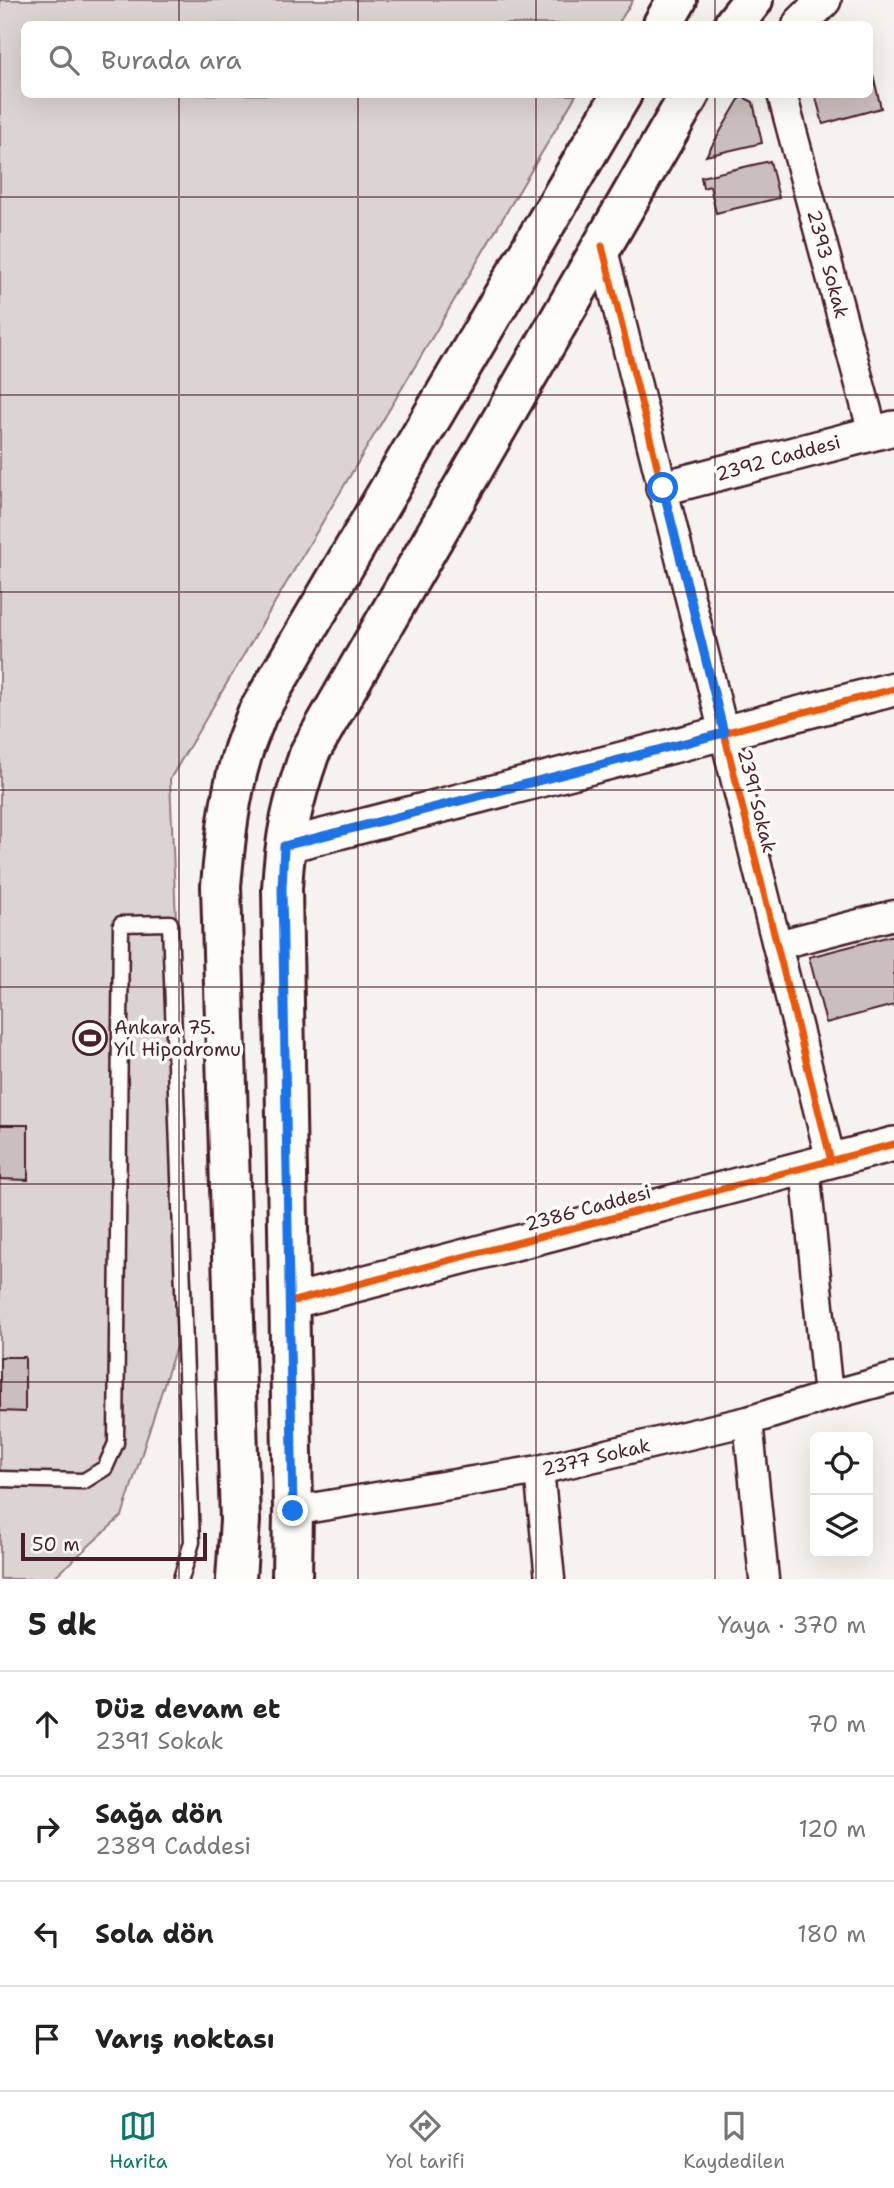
<!DOCTYPE html>
<html lang="tr">
<meta charset="utf-8">
<style>
body{margin:0;font-family:"Shantell Sans",sans-serif;background:#f6f6f6;color:#222}
.controls{position:absolute;right:21px;bottom:21px;display:grid;overflow:hidden;border-radius:10px;box-shadow:0 7px 28px #0002}
.controls button{width:63px;height:63px;display:grid;place-items:center;padding:0;border:0;border-bottom:2px solid #e0e0e0;background:#fff;color:#222;font:35px sans-serif}
.scale{position:absolute;left:21px;bottom:18px;width:186px;box-sizing:border-box;padding-left:7px;border:4px solid #4a1f2b;border-top:0;font-size:19px;line-height:24px;white-space:nowrap;color:#4a1f2b;-webkit-text-stroke:5px #fdfcf7;paint-order:stroke}
.stop{position:absolute;width:21px;height:21px;margin:-16px;border:5px solid #1a73e8;border-radius:50%;background:#fff}
.stop.end{background:#1a73e8;border-color:#fff;box-shadow:0 2px 7px #0008}
.list{margin:0;padding:0;list-style:none}
h2{display:flex;justify-content:space-between;align-items:center;height:91px;margin:0;padding:0 28px;font-size:30px}
h2 small{font-size:23px;font-weight:400;color:#767676}
.list li{display:grid;grid-template-columns:46px 1fr auto;gap:21px;align-items:center;box-sizing:border-box;height:105px;padding:0 28px;border-top:2px solid #e0e0e0}
.list b{display:block;font-size:26px;white-space:nowrap}
.list p{margin:0;font-size:23px;white-space:nowrap;color:#767676}
.list em{font-size:23px;font-style:normal;color:#767676}
.icon{flex:none;width:38px;height:38px;fill:none;stroke:currentColor;stroke-width:2;stroke-linecap:round;stroke-linejoin:round}
.map{position:relative;flex:none;width:894px;height:1579px;overflow:hidden}
.search{position:absolute;background:#fff;box-shadow:0 7px 28px #0002;left:21px;right:21px;top:21px;height:77px;display:flex;align-items:center;gap:18px;box-sizing:border-box;padding:0 24px;border-radius:10px;color:#767676;font-size:26px}
.sheet{height:511px;background:#fff}
nav{display:flex;justify-content:space-around;align-items:center;box-sizing:border-box;height:98px;border-top:2px solid #e0e0e0;background:#fff;font-size:19px;color:#767676}
nav a{display:grid;justify-items:center;gap:4px}
nav .on{color:#0f766e}
.map>svg:first-child{display:block}
.green{fill:#dcd4d2;stroke:#937a7e;stroke-width:2}
.building{fill:#cbbfbe;stroke:#4a1f2b;stroke-width:2}
.lines{fill:none;stroke-linecap:round;stroke-linejoin:round}
.service-casing{stroke:#4a1f2b;stroke-width:19}
.minor-casing{stroke:#4a1f2b;stroke-width:33}
.tertiary-casing{stroke:#4a1f2b;stroke-width:38}
.secondary-casing{stroke:#4a1f2b;stroke-width:44}
.service{stroke:#fdfcf7;stroke-width:14}
.minor{stroke:#fdfcf7;stroke-width:28}
.tertiary{stroke:#fdfcf7;stroke-width:33}
.secondary{stroke:#fdfcf7;stroke-width:38}
.cycleway-casing{stroke:#fdfcf7;stroke-width:11}
.cycleway{stroke:#e8590c;stroke-width:7}
.route{stroke:#1a73e8;stroke-width:9}
.grid{fill:none;stroke:#4a1f2b;stroke-width:2;stroke-opacity:0.55}
.labels{text-anchor:middle;dominant-baseline:central;stroke-width:7;stroke-linejoin:round;paint-order:stroke}
.street-label{font-size:19px;fill:#4a1f2b;stroke:#fdfcf7}
.poi-label{font-size:19px;fill:#4a1f2b;stroke:#fdfcf7;text-anchor:start}
</style>
<div class="map">
<svg width="894" height="1579" viewBox="0 0 894 1579">
<rect width="100%" height="100%" fill="#f6f3ef"/>
<filter id="ink" filterUnits="userSpaceOnUse"><feTurbulence type="fractalNoise" baseFrequency=".0143" numOctaves="2"/><feDisplacementMap in="SourceGraphic" scale="14" xChannelSelector="R" yChannelSelector="G"/><feConvolveMatrix kernelMatrix="1 2 1 2 8 2 1 2 1" color-interpolation-filters="sRGB"/></filter>
<g filter="url(#ink)">
<path class="green" d="M0,0H633L618,24H24V94L576,95L170,779L192,1296L122,1516L52,1579H0Z"/>
<path class="building" d="M873,75L881,108L823,124L815,94H870V76Z
M741,96L753,102L762,143L706,156Z
M770,161L779,198L716,213L710,186L703,188L701,177Z
M894,935V1005L826,1023L809,957Z
M0,1125H28V1180L0,1179Z
M0,1357H25V1412L0,1411Z"/>
<g class="lines">
<g class="service-casing">
<path id="service" d="M0,1479L84,1481L105,1468L116,1443L121,924L170,923L192,1542L181,1579"/>
</g>
<g class="minor-casing">
<path id="minor" d="M782,94L873,433
M602,246L831,1161
M777,945L894,915
M805,1168L828,1396
M748,1421L764,1579
M539,1470L550,1579
M293,1511L539,1470L748,1421L828,1396L894,1378"/>
</g>
<g class="tertiary-casing">
<path id="tertiary" d="M800,24L824,0
M663,488L894,428
M284,846L894,689
M290,1302L894,1144"/>
</g>
<g class="secondary-casing">
<path id="secondary" d="M663,24L677,0
M734,24L753,0
M236,1579L240,1521L221,886C225,842 229,798 242,755C246,741 252,728 257,714L622,94
M292,1579L293,1511L282,889C285,835 292,803 310,752L690,94"/>
</g>
<use href="#service" class="service"/>
<use href="#minor" class="minor"/>
<use href="#tertiary" class="tertiary"/>
<use href="#secondary" class="secondary"/>
<g class="cycleway-casing">
<path id="cycleway" d="M602,246L831,1161
M284,846L894,689
M290,1302L894,1144"/>
</g>
<use href="#cycleway" class="cycleway"/>
</g>
</g>
<g class="lines" filter="url(#ink)">
<path class="route" d="M293,1511L282,889L284,846L724,733L663,488"/>
</g>
<path class="grid" d="M179,0V24M358,0V24M536,0V24M715,0V24M179,94V1579M358,94V1579M536,94V1579M715,94V1579M0,197H894M0,395H894M0,592H894M0,790H894M0,987H894M0,1184H894M0,1382H894"/>
<defs>
<g id="stadium-ring" transform="scale(1.75)"><circle r="9.5" fill="#fdfcf7" stroke="#4a1f2b" stroke-width="1.5"/><path d="M0-5a6.5 5 0 1 0 0 10a6.5 5 0 1 0 0-10ZM-3.5-1.8h7v3.6h-7Z" fill="#4a1f2b"/></g>
</defs>
<g fill-rule="evenodd">
<use href="#stadium-ring" x="90" y="1038"/>
</g>
<g class="labels">
<g class="street-label">
<text transform="translate(828 264) rotate(75)">2393 Sokak</text>
<text transform="translate(778 458) rotate(-15)">2392 Caddesi</text>
<text transform="translate(757 801) rotate(76)">2391 Sokak</text>
<text transform="translate(588 1208) rotate(-15)">2386 Caddesi</text>
<text transform="translate(596 1457) rotate(-13)">2377 Sokak</text>
</g>
<g class="poi-label">
<text x="114" y="1027">Ankara 75.<tspan x="114" dy="22">Yıl Hipodromu</tspan></text>
</g>
</g>
</svg>
<div class="controls">
<button><svg class="icon" aria-label="locate" viewBox="0 0 24 24"><circle cx="12" cy="12" r="6"/><path d="M12 2v4M12 18v4M2 12h4M18 12h4"/></svg></button>
<button><svg class="icon" aria-label="layers" viewBox="0 0 24 24"><path d="M12 4l9 5-9 5-9-5zM3 14l9 5 9-5"/></svg></button>
</div>
<div class="scale">50 m</div>
<div class="stop" style="left:663px;top:488px"></div>
<div class="stop end" style="left:293px;top:1511px"></div>
<div class="search"><svg class="icon" aria-label="search" viewBox="0 0 24 24"><circle cx="10" cy="10" r="6"/><path d="M15 15l6 6"/></svg>Burada ara</div>
</div>
<section class="sheet">
<h2>5 dk<small>Yaya · 370 m</small></h2>
<ul class="list">
<li><svg class="icon" aria-label="ahead" viewBox="0 0 24 24"><path d="M12 20V5M6 11l6-6 6 6"/></svg><div><b>Düz devam et</b><p>2391 Sokak</p></div><em>70 m</em></li>
<li><svg class="icon" aria-label="right" viewBox="0 0 24 24"><path d="M7 20v-9h11M14 6l5 5-5 5"/></svg><div><b>Sağa dön</b><p>2389 Caddesi</p></div><em>120 m</em></li>
<li><svg class="icon" aria-label="left" viewBox="0 0 24 24"><path d="M17 20v-9H6M10 6l-5 5 5 5"/></svg><div><b>Sola dön</b></div><em>180 m</em></li>
<li><svg class="icon" aria-label="arrive" viewBox="0 0 24 24"><path d="M6 21V4h12l-3 4 3 4H6"/></svg><div><b>Varış noktası</b></div></li>
</ul>
</section>
<nav>
<a class="on"><svg class="icon" aria-label="map" viewBox="0 0 24 24"><path d="M3 6l6-2 6 2 6-2v14l-6 2-6-2-6 2zM9 4v14M15 6v14"/></svg>Harita</a>
<a><svg class="icon" aria-label="directions" viewBox="0 0 24 24"><path d="M12 3l9 9-9 9-9-9zM9 14v-3h6M13 9l2 2-2 2"/></svg>Yol tarifi</a>
<a><svg class="icon" aria-label="saved" viewBox="0 0 24 24"><path d="M7 4h10v16l-5-4-5 4z"/></svg>Kaydedilen</a>
</nav>
